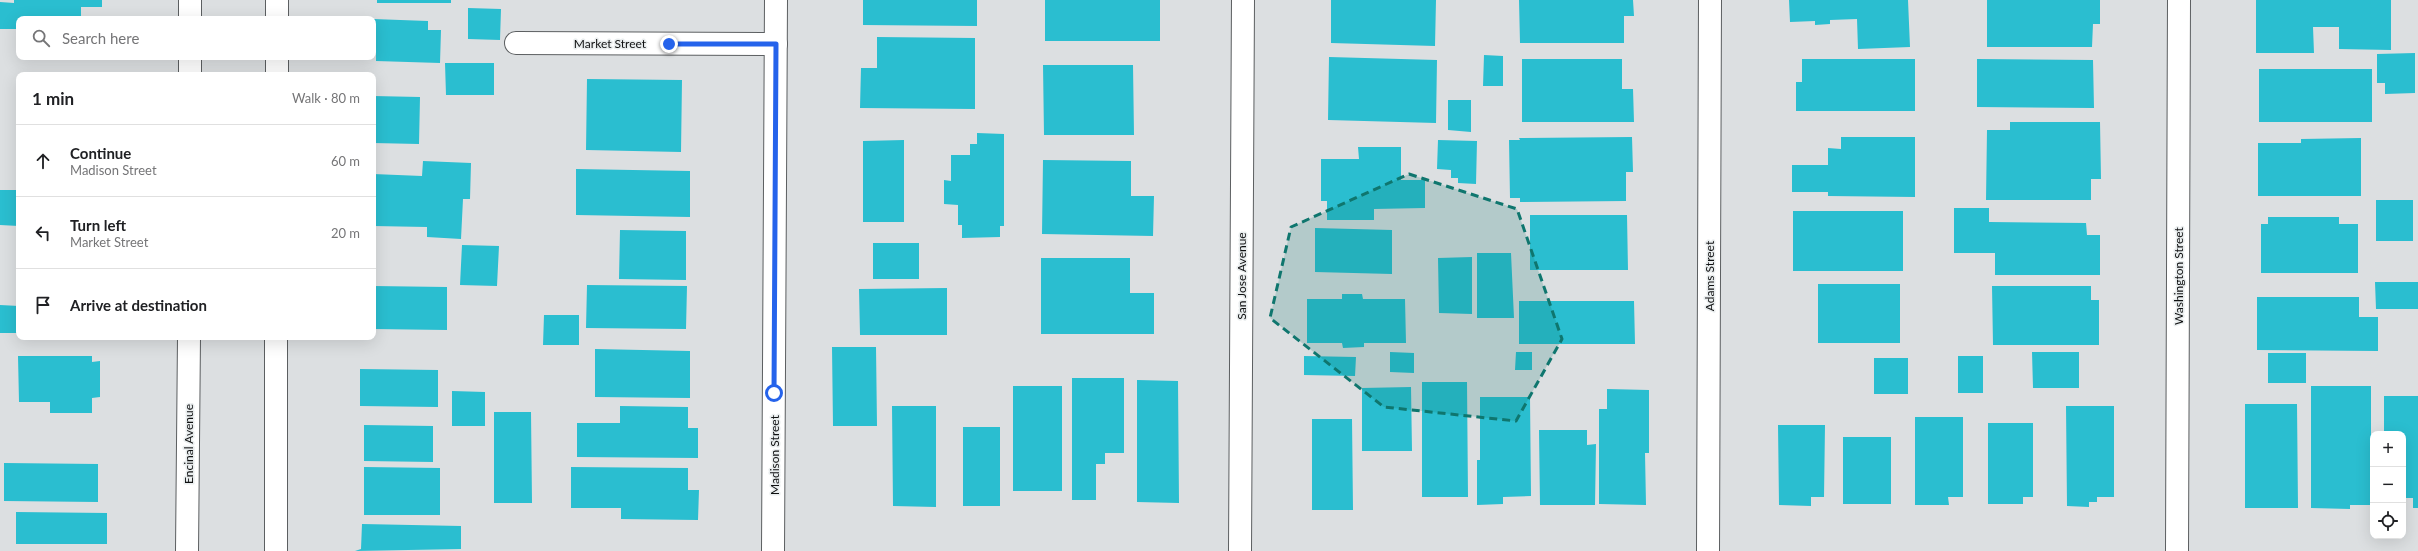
<!DOCTYPE html>
<meta charset="utf-8">
<style>
body{margin:0;font-family:Lato,sans-serif;background:#f2f2f2;color:#202124}
.controls{position:absolute;right:12px;bottom:12px;display:grid;overflow:hidden;border-radius:8px;box-shadow:0 4px 16px #0002}
.controls button{width:36px;height:36px;display:grid;place-items:center;padding:0;border:0;border-bottom:1px solid #e0e0e0;background:#fff;color:#202124;font:20px sans-serif}
.stop{position:absolute;width:12px;height:12px;margin:-9px;border:3px solid #2563eb;border-radius:50%;background:#fff}
.stop.end{background:#2563eb;border-color:#fff;box-shadow:0 1px 4px #0008}
.list{margin:0;padding:0;list-style:none}
h2{display:flex;justify-content:space-between;align-items:center;height:52px;margin:0;padding:0 16px;font-size:17px}
h2 small{font-size:13px;font-weight:400;color:#757577}
.list li{display:grid;grid-template-columns:26px 1fr auto;gap:12px;align-items:center;box-sizing:border-box;height:72px;padding:0 16px;border-top:1px solid #e0e0e0}
.list b{display:block;font-size:15px;white-space:nowrap}
.list p{margin:0;font-size:13px;white-space:nowrap;color:#757577}
.list em{font-size:13px;font-style:normal;color:#757577}
.icon{flex:none;width:22px;height:22px;fill:none;stroke:currentColor;stroke-width:2;stroke-linecap:round;stroke-linejoin:round}
.map{position:relative;flex:none;width:2418px;height:551px;overflow:hidden}
.search{position:absolute;background:#fff;box-shadow:0 4px 16px #0002;left:16px;top:16px;width:360px;height:44px;display:flex;align-items:center;gap:10px;box-sizing:border-box;padding:0 14px;border-radius:8px;color:#757577;font-size:15px}
.panel{position:absolute;background:#fff;box-shadow:0 4px 16px #0002;left:16px;top:72px;width:360px;height:268px;border-radius:8px}
.map>svg:first-child{display:block}
.building{fill:#2abed0}
.lines{fill:none;stroke-linecap:round;stroke-linejoin:round}
.service-casing{stroke:#5c5f61;stroke-width:24}
.minor-casing{stroke:#5c5f61;stroke-width:24}
.tertiary-casing{stroke:#5c5f61;stroke-width:24}
.service{stroke:#fff;stroke-width:22}
.minor{stroke:#fff;stroke-width:22}
.tertiary{stroke:#fff;stroke-width:22}
.route{stroke:#2563eb;stroke-width:5}
.marked{fill:#0f766e;fill-opacity:0.2;stroke:#0f766e;stroke-width:3;stroke-dasharray:8 5;stroke-linejoin:round}
.labels{text-anchor:middle;dominant-baseline:central;stroke-width:3;stroke-linejoin:round;paint-order:stroke}
.street-label{font-size:12px;fill:#0f1011;stroke:#e9edee}
</style>
<div class="map">
<svg width="2418" height="551" viewBox="0 0 2418 551">
<rect width="100%" height="100%" fill="#dcdfe1"/>
<path class="building" d="M14,0H102V7H81V19H19V29H0V2L14,3Z
M377,0H451V3H377Z
M863,0H977V26L863,25Z
M1045,0H1160V41H1045Z
M1331,0H1436L1435,46L1331,43Z
M1519,0H1633L1634,16H1624V43H1520Z
M1789,0H1908L1910,47L1858,49L1857,19L1830,20V24L1815,25V21L1790,22Z
M1987,0H2100V24H2093L2092,47H1987Z
M2256,0H2391V50L2339,49V27H2313L2314,53H2256Z
M468,8L501,9L500,40L468,39Z
M373,19L428,21V30H441L440,63L376,61V40H373Z
M877,37L975,38V109L860,108L861,68H877Z
M2415,53V93L2385,94V83H2377V54Z
M1484,55L1503,56V86H1483Z
M1329,57L1437,60L1436,123L1328,120Z
M1522,59H1622V89H1633L1634,122H1522Z
M1802,59H1915V111H1796V82H1802Z
M1977,59L2093,60L2094,108L1977,107Z
M445,63H494V95H446Z
M1043,65H1133L1134,135H1044Z
M2259,69H2372V122H2259Z
M587,79L682,80L681,152L586,150Z
M373,96L420,97L419,144L373,143Z
M1448,100H1471V132L1448,130Z
M2010,122H2100L2101,179H2091V200H1986L1987,130H2010Z
M977,133L1004,134V226H1000V237L962,238V225H958V205L944,204V180L951,181V155H970V144H977Z
M1632,137L1633,172H1626V201L1520,202V198H1510L1509,140H1520L1519,138Z
M1841,137H1915V197L1828,196V192H1792V165H1828V148L1841,149Z
M2361,138V196H2258V143H2301V139Z
M904,140V222H863V141Z
M1438,140L1477,141L1476,184L1458,183V178H1451V170L1437,169Z
M1358,147H1401V180H1425V208L1374,209V220H1327V201H1321V159H1359Z
M1043,160L1131,161V196H1154L1153,236L1042,234Z
M423,161L471,163L470,199H463L461,239L427,237V227L373,226V174L422,176Z
M576,169L690,171V217L576,215Z
M0,190H19V226L0,225Z
M2376,200H2413V241H2376Z
M1954,208H1989V222L2086,223L2087,235H2100V275H1995V253H1954Z
M1793,211H1903V271H1793Z
M1530,215H1627L1628,270H1530Z
M2268,217H2339V224H2358V273H2261V224H2268Z
M1315,228L1392,230V274L1315,272Z
M620,230L686,231V280L619,279Z
M873,243H919V279H873Z
M462,245L499,246L497,286L460,285Z
M1477,253H1511L1514,318H1477Z
M1472,257V314L1439,313L1438,258Z
M1041,258H1130V293H1154V334H1041Z
M2375,282H2418V309H2376Z
M1818,284H1900V343H1818Z
M587,285L687,286L686,329L586,328Z
M373,286L447,287V330L373,329Z
M1992,286H2091V300H2099V345H1993Z
M947,288V335H860L859,289Z
M1342,294H1362L1363,299H1405L1406,343H1364V347L1343,348L1342,343H1307V299H1342Z
M2257,297H2359V317H2378V351L2257,350Z
M1519,301H1634L1635,344H1519Z
M0,305L19,306V333H0Z
M544,315H579V345H543Z
M832,347H876L877,426H833Z
M595,349L690,351V398L595,397Z
M1390,352L1414,353V373L1390,372Z
M1516,352H1532V370H1515Z
M2032,352H2079V388H2033Z
M2268,353H2306V383H2268Z
M18,356H92V362L100,361V397L92,398V413H50V402H19Z
M1304,356L1356,357L1355,376L1304,375Z
M1958,356H1983V393H1958Z
M1874,358H1908V394H1874Z
M360,369L438,370V407L360,406Z
M1072,378H1124V453H1105V464H1096V500H1072Z
M1137,380L1178,381L1179,503L1137,502Z
M1422,382H1467L1468,497H1422Z
M1013,386H1062V491H1013Z
M2311,386H2371V505H2350V509L2311,508Z
M1411,387L1412,451H1362V388Z
M1607,389L1649,390V453H1645L1646,505L1599,504V409H1607Z
M452,391L485,392V426H452Z
M2384,396H2418V508H2413V498H2403V434H2384Z
M1480,397H1530L1531,496L1503,497V504L1477,505V460H1480Z
M2245,404H2297L2298,508H2245Z
M620,406L688,407V428H698V458L577,457V423H620Z
M892,406H936V507L893,506Z
M2066,406H2114V497H2097V502H2089V507L2067,506Z
M494,412H531L532,503H494Z
M1915,417H1963V497H1948L1949,505H1915Z
M1312,419H1352L1353,510H1312Z
M1988,423H2033V497H2023V504H1988Z
M364,425L433,426V462L364,461Z
M1778,425H1825L1824,497H1811V506L1779,505Z
M963,427H1000V506H963Z
M1539,430H1587V445L1596,444L1595,505H1540Z
M1843,437H1891V504H1843Z
M4,463L98,464V502L4,501Z
M364,467L440,468V515H364Z
M571,467L688,468V490H699L698,520L621,519V508H571Z
M16,512L107,513V544H16Z
M362,524L461,526V549L355,551L361,549Z"/>
<g class="lines">
<g class="service-casing">
<path id="service" d="M516,43L776,44"/>
</g>
<g class="minor-casing">
<path id="minor" d="M773,551L776,0
M1240,551L1243,0
M1708,551L1710,0
M2177,551L2179,0"/>
</g>
<g class="tertiary-casing">
<path id="tertiary" d="M190,19V0
M277,19V0
M190,75V57
M277,75V57
M187,551L189,337
M276,551V337"/>
</g>
<use href="#service" class="service"/>
<use href="#minor" class="minor"/>
<use href="#tertiary" class="tertiary"/>
</g>
<g class="lines">
<path class="route" d="M669,44H776L774,393"/>
</g>
<path class="marked" d="M1409,174L1517,209L1562,339L1516,421L1384,407L1270,318L1291,227Z"/>
<g class="labels">
<g class="street-label">
<text x="610" y="43">Market Street</text>
<text transform="translate(1241 276) rotate(-90)">San Jose Avenue</text>
<text transform="translate(1709 276) rotate(-90)">Adams Street</text>
<text transform="translate(2178 276) rotate(-90)">Washington Street</text>
<text transform="translate(188 444) rotate(-90)">Encinal Avenue</text>
<text transform="translate(774 455) rotate(-90)">Madison Street</text>
</g>
</g>
</svg>
<div class="controls">
<button>+</button>
<button>−</button>
<button><svg class="icon" aria-label="locate" viewBox="0 0 24 24"><circle cx="12" cy="12" r="6"/><path d="M12 2v4M12 18v4M2 12h4M18 12h4"/></svg></button>
</div>
<div class="stop" style="left:774px;top:393px"></div>
<div class="stop end" style="left:669px;top:44px"></div>
<div class="search"><svg class="icon" aria-label="search" viewBox="0 0 24 24"><circle cx="10" cy="10" r="6"/><path d="M15 15l6 6"/></svg>Search here</div>
<section class="panel">
<h2>1 min<small>Walk · 80 m</small></h2>
<ul class="list">
<li><svg class="icon" aria-label="ahead" viewBox="0 0 24 24"><path d="M12 20V5M6 11l6-6 6 6"/></svg><div><b>Continue</b><p>Madison Street</p></div><em>60 m</em></li>
<li><svg class="icon" aria-label="left" viewBox="0 0 24 24"><path d="M17 20v-9H6M10 6l-5 5 5 5"/></svg><div><b>Turn left</b><p>Market Street</p></div><em>20 m</em></li>
<li><svg class="icon" aria-label="arrive" viewBox="0 0 24 24"><path d="M6 21V4h12l-3 4 3 4H6"/></svg><div><b>Arrive at destination</b></div></li>
</ul>
</section>
</div>
